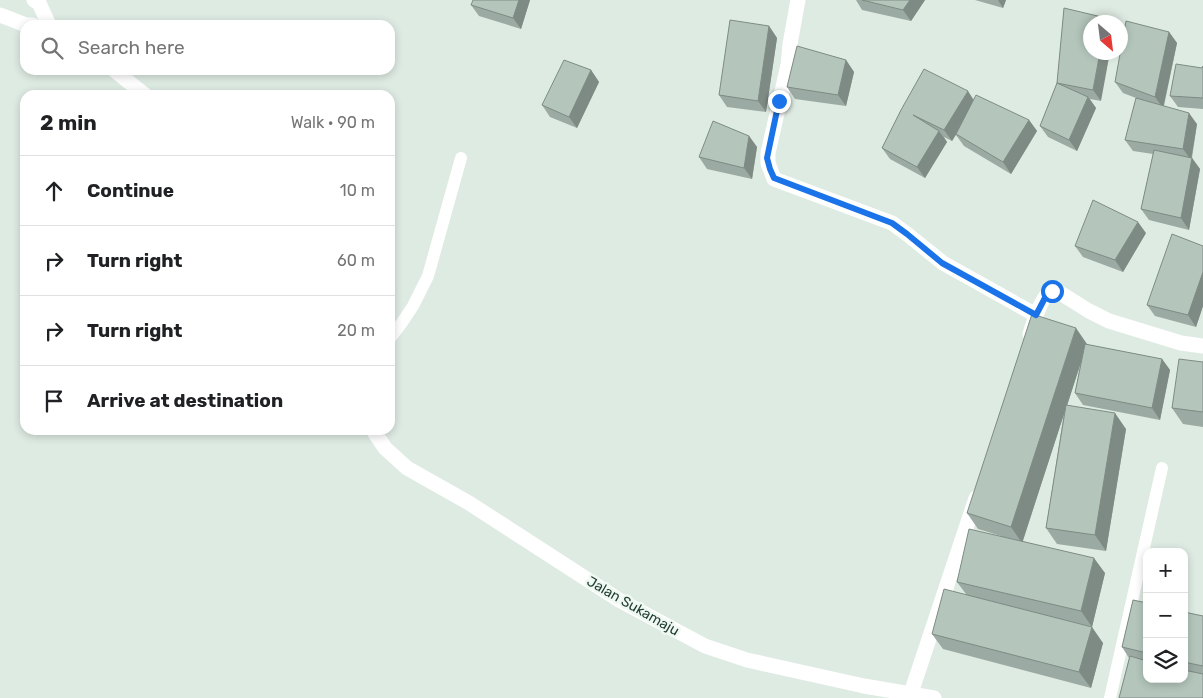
<!DOCTYPE html>
<meta charset="utf-8">
<style>
body{margin:0;font-family:Rubik,sans-serif;background:#f6f6f6;color:#202124}
.controls{position:absolute;right:15px;bottom:15px;display:grid;overflow:hidden;border-radius:10px;box-shadow:0 2px 8px #0003}
.controls button{width:45px;height:45px;display:grid;place-items:center;padding:0;border:0;border-bottom:1px solid #e0e0e0;background:#fff;color:#202124;font:25px sans-serif}
.compass{position:absolute;left:1083px;top:15px;width:45px;height:45px;border-radius:50%;background:#fff;box-shadow:0 2px 8px #0003;rotate:152deg}
.stop{position:absolute;width:15px;height:15px;margin:-11px;border:4px solid #1a73e8;border-radius:50%;background:#fff}
.stop.end{background:#1a73e8;border-color:#fff;box-shadow:0 1px 5px #0008}
.list{margin:0;padding:0;list-style:none}
h2{display:flex;justify-content:space-between;align-items:center;height:65px;margin:0;padding:0 20px;font-size:21px}
h2 small{font-size:16px;font-weight:400;color:#757577}
.list li{display:grid;grid-template-columns:32px 1fr auto;gap:15px;align-items:center;box-sizing:border-box;height:70px;padding:0 20px;border-top:1px solid #e0e0e0}
.list b{display:block;font-size:19px;white-space:nowrap}
.list em{font-size:16px;font-style:normal;color:#757577}
.icon{flex:none;width:28px;height:28px;fill:none;stroke:currentColor;stroke-width:2;stroke-linecap:round;stroke-linejoin:round}
.map{position:relative;flex:none;width:1203px;height:698px;overflow:hidden}
.search{position:absolute;background:#fff;box-shadow:0 2px 8px #0003;left:20px;top:20px;width:375px;height:55px;display:flex;align-items:center;gap:12px;box-sizing:border-box;padding:0 18px;border-radius:15px;color:#757577;font-size:19px}
.panel{position:absolute;background:#fff;box-shadow:0 2px 8px #0003;left:20px;top:90px;width:375px;height:345px;border-radius:15px}
.map>svg:first-child{display:block}
.lines{fill:none;stroke-linecap:round;stroke-linejoin:round}
.lane{stroke:#fff;stroke-width:12}
.street{stroke:#fff;stroke-width:15}
.wall{fill:#9baaa2}
.shaded-wall{fill:#7e8b84}
.building{fill:#b4c6bc;stroke:#7e8b84}
.route{stroke:#1a73e8;stroke-width:6}
.labels{text-anchor:middle;dominant-baseline:central;stroke-width:5;stroke-linejoin:round;paint-order:stroke}
.street-label{font-size:14px;fill:#1f3c2f;stroke:#eff8f2}
</style>
<div class="map">
<svg width="1203" height="698" viewBox="0 0 1203 698">
<rect width="100%" height="100%" fill="#deebe3"/>
<g class="lines">
<path class="lane" d="M390,338L401,324L413,306L428,276L461,158
M1110,698L1162,468"/>
<path class="street" d="M34,0L39,3L49,25
M798,0L790,44L788,65L768,153V163L774,179L892,223L907,234L943,263L1036,315
M0,15L26,25H33
M114,70L145,95
M1030,334C1033,324 1041,298 1049,293C1052,290 1053,291 1057,291L1089,311L1109,321L1181,343L1203,346
M373,430L385,448L407,468L469,503L619,600L705,646L747,660L864,686L934,698
M911,693L976,498"/>
</g>
<path class="wall" d="M530,0L521,29L479,16L471,5Z
M856,0H925L911,21L862,10Z
M975,0H1006L1003,8Z
M1064,8L1101,101L1090,99L1096,108L1077,151L1048,137L1040,126L1057,83Z
M769,26L777,38L766,112L727,107L719,95Z
M1169,32L1177,43L1164,106L1197,124L1192,158L1200,169L1189,230L1149,220L1141,209L1153,154L1133,151L1125,140L1136,98L1123,93L1115,82Z
M846,60L854,72L846,106L795,99L787,87Z
M1203,66V109L1178,107L1170,96L1202,68Z
M591,70L599,82L577,128L550,117L542,105Z
M974,100L1029,120L1037,131L1011,174L964,146L956,135L952,141L944,137L947,142L925,178L890,159L882,148L901,110Z
M749,136L757,147L752,179L707,169L699,157Z
M1146,233L1123,272L1083,257L1075,246Z
M1203,246V306L1196,327L1155,316L1147,305Z
M1087,344V345L1162,359L1170,370L1160,420L1083,405L1075,393L1081,362L1067,406L1126,429L1106,551L1057,544L1046,528L1064,413L1023,541L1105,573L1092,627L1069,621L1103,643L1091,688L943,649L932,634L966,594L957,582L1001,536L978,529L967,513Z
M1203,362V427L1183,424L1172,408Z
M1133,600L1147,603V679H1184V612L1203,616V698H1119L1129,658L1122,647Z"/>
<path class="shaded-wall" d="M519,0H530L521,29L513,18Z
M910,0H925L911,21L903,10Z
M998,0H1006L1003,8Z
M1106,18L1110,22H1106Z
M769,26L777,38L766,112L758,101Z
M1169,32L1177,43L1163,108L1155,97Z
M1100,52H1110L1101,101L1093,90Z
M846,60L854,72L846,106L838,95Z
M591,70L599,82L577,128L569,117Z
M968,91L975,102L952,141L944,130Z
M1088,97L1096,108L1077,151L1069,140Z
M1189,113L1197,124L1191,160L1183,149Z
M1029,120L1037,131L1011,174L1003,162Z
M939,131L947,142L925,178L917,167Z
M749,136L757,147L752,179L744,168Z
M1192,158L1200,169L1189,230L1181,218Z
M1138,222L1146,233L1123,272L1115,260Z
M1203,272V306L1196,327L1188,315Z
M1076,328L1087,344L1022,543L1011,527Z
M1162,359L1170,370L1160,420L1152,408Z
M1115,413L1126,429L1106,551L1095,535Z
M1094,558L1105,573L1092,627L1081,611Z
M1092,627L1103,643L1091,688L1079,672Z"/>
<path class="building" d="M473,0H519L513,18L471,5Z
M862,0H910L903,10Z
M1064,8L1106,18V22H1090V52H1100L1093,90L1057,83Z
M730,20L769,26L758,101L719,95Z
M1126,21L1169,32L1155,97L1115,82Z
M797,46L846,60L838,95L787,87Z
M564,60L591,70L569,117L542,105Z
M1176,64L1202,68L1203,66V98L1170,96Z
M924,69L968,91L944,130L913,115L939,131L917,167L882,148L901,110Z
M1057,83L1088,97L1069,140L1040,126Z
M976,95L1029,120L1003,162L956,134Z
M1136,98L1189,113L1183,149L1125,140Z
M713,121L749,136L744,168L699,157Z
M1154,150L1192,158L1181,218L1141,209Z
M1093,200L1138,222L1115,260L1075,246Z
M1172,234L1203,246V272L1188,315L1147,305Z
M1032,314L1076,328L1011,527L967,513Z
M1085,344L1162,359L1152,408L1075,393Z
M1179,359L1203,362V412L1172,408Z
M1066,405L1115,413L1095,535L1046,528Z
M969,529L1094,558L1081,611L957,582Z
M944,589L1092,627L1079,672L932,634Z
M1133,600L1147,603V653L1122,647Z
M1184,612L1203,616V666L1184,662Z
M1130,656L1147,661V679H1184V670L1203,674V698H1119Z"/>
<g class="lines">
<path class="route" d="M779,101L767,158L770,169L774,178L892,223L907,234L942,263L1036,315L1047,294L1052,291"/>
</g>
<g class="labels">
<g class="street-label">
<text transform="translate(633 606) rotate(30)">Jalan Sukamaju</text>
</g>
</g>
</svg>
<div class="controls">
<button>+</button>
<button>−</button>
<button><svg class="icon" aria-label="layers" viewBox="0 0 24 24"><path d="M12 4l9 5-9 5-9-5zM3 14l9 5 9-5"/></svg></button>
</div>
<svg class="compass" viewBox="-18 -18 36 36"><path d="M0-13l5 13h-10z" fill="#e53935"/><path d="M0 13l5-13h-10z" fill="#757577"/></svg>
<div class="stop" style="left:1052px;top:291px"></div>
<div class="stop end" style="left:779px;top:101px"></div>
<div class="search"><svg class="icon" aria-label="search" viewBox="0 0 24 24"><circle cx="10" cy="10" r="6"/><path d="M15 15l6 6"/></svg>Search here</div>
<section class="panel">
<h2>2 min<small>Walk · 90 m</small></h2>
<ul class="list">
<li><svg class="icon" aria-label="ahead" viewBox="0 0 24 24"><path d="M12 20V5M6 11l6-6 6 6"/></svg><div><b>Continue</b></div><em>10 m</em></li>
<li><svg class="icon" aria-label="right" viewBox="0 0 24 24"><path d="M7 20v-9h11M14 6l5 5-5 5"/></svg><div><b>Turn right</b></div><em>60 m</em></li>
<li><svg class="icon" aria-label="right" viewBox="0 0 24 24"><path d="M7 20v-9h11M14 6l5 5-5 5"/></svg><div><b>Turn right</b></div><em>20 m</em></li>
<li><svg class="icon" aria-label="arrive" viewBox="0 0 24 24"><path d="M6 21V4h12l-3 4 3 4H6"/></svg><div><b>Arrive at destination</b></div></li>
</ul>
</section>
</div>
